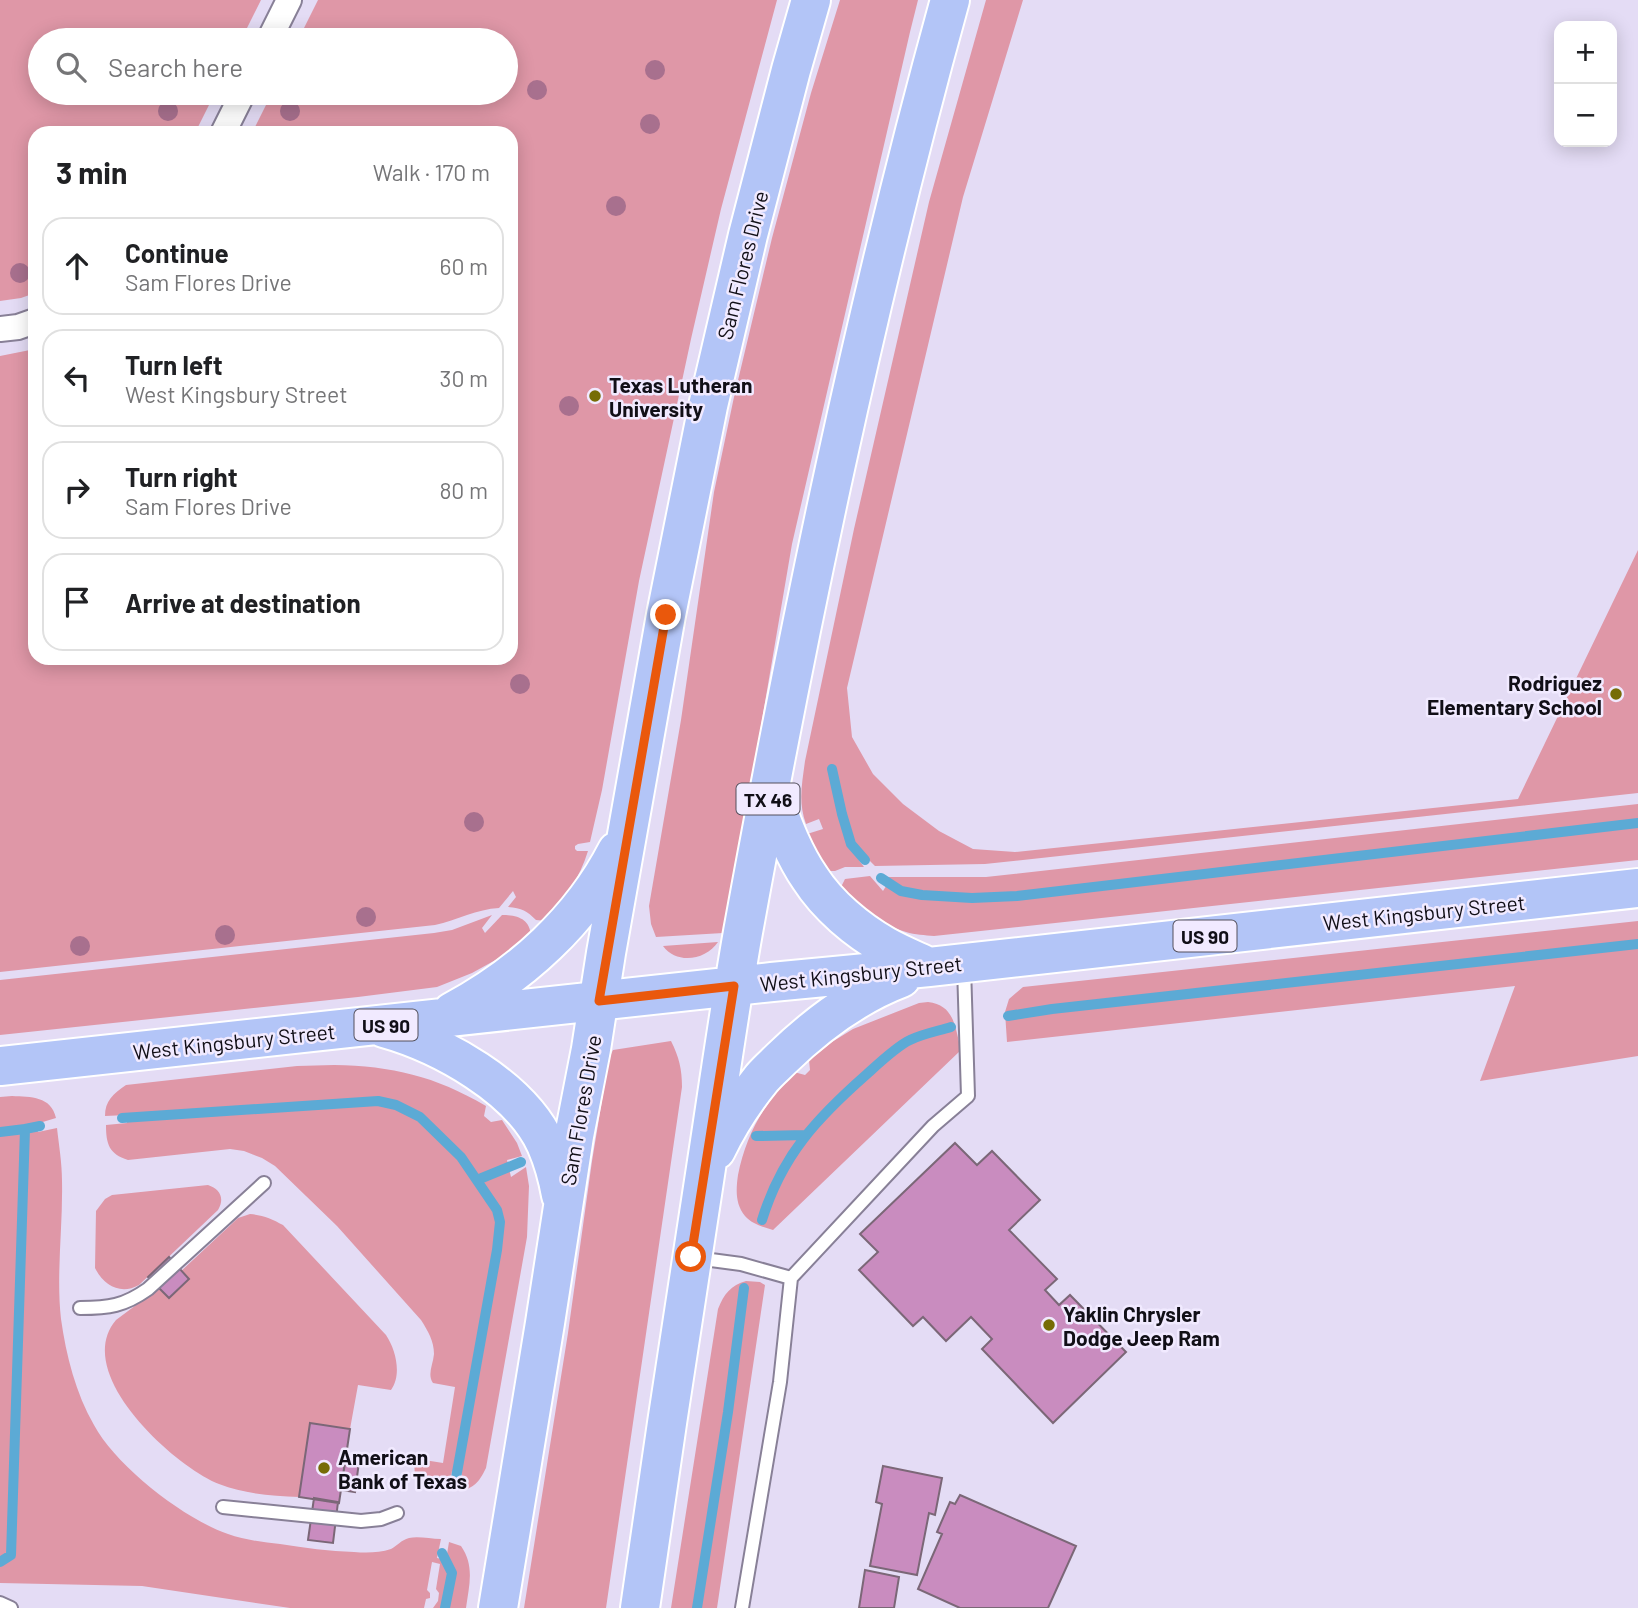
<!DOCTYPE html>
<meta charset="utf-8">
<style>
body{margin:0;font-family:Barlow,sans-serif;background:#f6f6f6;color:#202124}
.controls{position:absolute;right:21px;top:21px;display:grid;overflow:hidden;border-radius:14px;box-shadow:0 4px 18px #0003}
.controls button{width:63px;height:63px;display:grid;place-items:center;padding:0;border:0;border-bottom:2px solid #e0e0e0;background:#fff;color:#202124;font:35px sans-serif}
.stop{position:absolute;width:21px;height:21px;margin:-16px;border:5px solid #ea580c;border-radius:50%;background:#fff}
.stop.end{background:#ea580c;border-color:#fff;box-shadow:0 2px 7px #0008}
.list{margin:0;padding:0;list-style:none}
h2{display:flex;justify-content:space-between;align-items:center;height:91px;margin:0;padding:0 28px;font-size:30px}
h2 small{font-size:23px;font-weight:400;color:#757577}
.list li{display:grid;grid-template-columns:46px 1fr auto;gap:21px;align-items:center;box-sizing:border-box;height:98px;margin:0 14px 14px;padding:0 14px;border:2px solid #e0e0e0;border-radius:21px}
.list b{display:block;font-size:26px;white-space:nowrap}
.list p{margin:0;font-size:23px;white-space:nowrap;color:#757577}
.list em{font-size:23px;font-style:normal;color:#757577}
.icon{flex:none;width:38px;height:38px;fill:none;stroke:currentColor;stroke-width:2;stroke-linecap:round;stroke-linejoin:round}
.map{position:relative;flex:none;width:1638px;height:1608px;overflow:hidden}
.search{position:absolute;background:#fff;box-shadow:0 4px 18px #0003;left:28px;top:28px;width:490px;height:77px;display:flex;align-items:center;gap:18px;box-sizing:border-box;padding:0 24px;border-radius:38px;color:#757577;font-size:26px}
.panel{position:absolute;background:#fff;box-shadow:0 4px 18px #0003;left:28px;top:126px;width:490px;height:539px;border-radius:21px}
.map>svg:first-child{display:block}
.green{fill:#df97a7}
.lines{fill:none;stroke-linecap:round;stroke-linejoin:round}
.stream{stroke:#5caad5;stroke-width:10}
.building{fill:#c98cbf;stroke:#7b6777;stroke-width:2}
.service-casing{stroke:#888097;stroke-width:16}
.minor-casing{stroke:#888097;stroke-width:28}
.primary-casing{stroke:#fff;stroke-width:42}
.service{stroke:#fff;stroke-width:12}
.minor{stroke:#fff;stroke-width:24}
.primary{stroke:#b3c5f7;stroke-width:38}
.tree{fill:#a8708e}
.route{stroke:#ea580c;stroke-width:9}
.poi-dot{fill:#766c06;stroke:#f1eaff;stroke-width:2.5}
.labels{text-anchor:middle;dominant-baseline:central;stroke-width:5;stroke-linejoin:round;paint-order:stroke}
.shield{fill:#f1eaff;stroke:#54515d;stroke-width:2}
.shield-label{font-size:19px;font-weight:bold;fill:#110f17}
.street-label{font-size:21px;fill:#110f17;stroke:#f1eaff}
.poi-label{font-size:21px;font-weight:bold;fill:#110f17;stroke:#f1eaff;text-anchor:start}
</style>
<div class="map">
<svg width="1638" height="1608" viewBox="0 0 1638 1608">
<rect width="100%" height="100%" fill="#e4dcf5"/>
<path class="green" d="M0,0H261L241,40H40V93H215L195,133H35V293L21,298L0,301Z
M318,0H777L721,209L691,339L639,581L602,790L590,842L578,844L575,846V849L577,851H588C580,878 564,899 547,921L536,920C527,911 522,908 508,907L516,897L513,891L499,908C477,909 457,920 435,925L0,972V356L35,349V658H511V133H252L272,93H506V40H298Z
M840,0H918L910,32L792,544L727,925L723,933L656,937L651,924L649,906L681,720L714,492L734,397L772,238L811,93Z
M986,0H1023L963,197L847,688L852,737L873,774L903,804L939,831L973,849L1015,852L1518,799L1638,550V793L985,864L875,866L862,853L858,859L864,867H845L835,871H826L807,834L823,829L819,819L806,824C798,802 802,784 805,761L854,529L929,202Z
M1638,804V860L934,936C925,935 915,935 906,932C881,925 859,907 840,889L845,879L870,876L883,891L888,883L884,877H986Z
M492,915L482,928L485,933L502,915C518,915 530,919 531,936L512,951L472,973L437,987L358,997L0,1035V980L434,933L452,930Z
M1638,921V1056L1480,1081L1515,986L1007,1042L1005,1012L1009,999L1023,987Z
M718,942C706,960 677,965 663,946Z
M928,1002C955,1005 955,1028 961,1050L773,1230C763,1227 752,1224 745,1216C735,1204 736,1189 738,1175C746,1134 765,1102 794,1072L805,1075L810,1070L809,1060L832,1042L853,1029L919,1003Z
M671,1041C679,1057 682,1069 682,1087L606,1608H524L568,1333L592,1161L609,1058L613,1050Z
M334,1065C392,1066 435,1076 486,1106L484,1116L491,1122L502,1120L517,1143L522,1156L507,1160L511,1177L526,1167L529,1186L527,1237L486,1468C479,1482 474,1489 458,1491L462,1473L452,1471L449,1491C428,1489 411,1486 415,1460L418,1459L443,1463L455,1387L433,1383C427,1374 433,1365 434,1354C434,1341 428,1331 421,1320L337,1226L275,1166L262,1158L244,1151L230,1149L128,1160C109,1154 106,1144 106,1125L127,1123V1115L105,1116C105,1101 113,1094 126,1085L297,1066Z
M12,1096C31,1097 51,1096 56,1118L36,1124L38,1132L57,1128C59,1146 62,1163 62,1181C63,1227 56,1274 61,1319C66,1355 76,1394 94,1425C116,1466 184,1519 228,1534C244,1540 263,1542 280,1544C305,1548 329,1551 354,1552C366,1553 379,1553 391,1549C397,1546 401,1540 409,1538C419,1536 430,1539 441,1539L437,1558L446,1560L449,1542L461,1546C475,1566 469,1586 466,1608H433L438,1601L439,1593L436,1589L440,1564L432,1562L427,1590L430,1593V1598L426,1599L424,1608H290L142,1586L0,1583V1097Z
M208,1185C220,1189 225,1198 218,1210L139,1285C121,1295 104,1286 95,1268L96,1211L105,1199L112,1195Z
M250,1214C263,1215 272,1219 283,1225L386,1335C396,1350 402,1375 391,1390L358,1385L350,1429L310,1423L299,1497C272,1496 245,1494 219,1484C174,1466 71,1373 116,1320L179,1273L238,1218Z
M746,1281L760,1282L765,1285L717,1608H671L718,1309C724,1294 731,1285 746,1281Z"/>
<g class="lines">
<path class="stream" d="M832,769L842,814L851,844L865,860
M881,878L901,891L922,895L972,898L1017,896L1638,823
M1008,1016L1052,1009L1638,944
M122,1118L378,1101L396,1105L420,1117L461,1157L497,1210L500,1222L497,1250L456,1478
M0,1132L25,1129
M756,1136L805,1135
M477,1180L521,1162
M762,1220C782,1155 817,1118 867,1074C878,1064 897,1046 910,1040C922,1034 938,1031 951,1027
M442,1553L452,1573L445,1608
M0,1562L11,1555L25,1129L40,1126
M697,1608L728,1412L744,1288"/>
</g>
<path class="building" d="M955,1143L977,1165L992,1151L1040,1200L1009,1230L1057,1279L1045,1290L1059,1305L1070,1295L1126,1352L1053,1423L982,1349L992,1339L971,1317L946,1341L923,1317L913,1326L859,1270L878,1252L860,1234Z
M169,1257L189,1279L169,1298L148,1277Z
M310,1423L350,1429L339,1503L299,1497Z
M345,1461L359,1462L355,1492L341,1490Z
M883,1466L942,1478L935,1515L929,1513L917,1575L870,1566L882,1504L876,1502Z
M960,1495L1076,1546L1048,1608H960L918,1589L942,1534L937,1532L950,1502L955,1504Z
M314,1498L338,1502L333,1543L308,1540Z
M865,1570L899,1577L894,1608H859Z"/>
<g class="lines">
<g class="service-casing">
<path id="service" d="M696,1258L741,1264L791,1278
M80,1308C109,1308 124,1306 148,1289L264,1183
M223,1507L361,1521L381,1519L397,1513
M0,1603L11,1608
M742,1608L780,1382L791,1278L933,1126L968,1096L964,967"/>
</g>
<g class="minor-casing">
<path id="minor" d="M269,40L289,0
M223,133L243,93
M0,329L18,327L35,321"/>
</g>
<g class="primary-casing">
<path id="primary" d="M770,791C781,820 792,852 810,878C828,906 857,930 885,946C899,954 914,960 929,967
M452,1012C521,975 581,921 617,851
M384,1028C441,1044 520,1087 546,1144C553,1160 558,1178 561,1195
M0,1066L772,982L929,967L1638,888
M716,1150C728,1125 744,1100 762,1078C768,1071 775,1065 781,1059C815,1026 856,995 901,978
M498,1608L545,1323L574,1136L591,1049L606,953L666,615L708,406L748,235L791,70L811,0
M640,1608C661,1461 683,1315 706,1168C718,1090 729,1011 743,932C800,619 865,307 950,0"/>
</g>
<use href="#service" class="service"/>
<use href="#minor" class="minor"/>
<use href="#primary" class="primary"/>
</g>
<g class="tree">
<circle cx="655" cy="70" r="10"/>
<circle cx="537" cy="90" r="10"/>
<circle cx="168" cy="111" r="10"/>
<circle cx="290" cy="111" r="10"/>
<circle cx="650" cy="124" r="10"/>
<circle cx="616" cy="206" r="10"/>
<circle cx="20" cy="273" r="10"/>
<circle cx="569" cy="406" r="10"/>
<circle cx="520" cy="684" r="10"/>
<circle cx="474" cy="822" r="10"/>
<circle cx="366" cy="917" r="10"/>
<circle cx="225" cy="935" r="10"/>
<circle cx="80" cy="946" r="10"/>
</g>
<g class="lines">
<path class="route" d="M666,615L599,1001L734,986L691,1257"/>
</g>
<g class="poi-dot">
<circle cx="595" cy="396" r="7"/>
<circle cx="1616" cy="694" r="7"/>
<circle cx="1049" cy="1325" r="7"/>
<circle cx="324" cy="1468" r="7"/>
</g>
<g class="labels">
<g class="shield">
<rect x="736.5" y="783.5" width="63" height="31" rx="5"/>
<rect x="1173.5" y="920.5" width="63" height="31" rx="5"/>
<rect x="354.5" y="1009.5" width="63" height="31" rx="5"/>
</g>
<g class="shield-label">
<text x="768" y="799">TX 46</text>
<text x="1205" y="936">US 90</text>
<text x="386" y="1025">US 90</text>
</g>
<g class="street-label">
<text transform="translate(742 265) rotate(-76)">Sam Flores Drive</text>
<text transform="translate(1424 912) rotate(-6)">West Kingsbury Street</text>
<text transform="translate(861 973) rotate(-6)">West Kingsbury Street</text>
<text transform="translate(234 1041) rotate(-6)">West Kingsbury Street</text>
<text transform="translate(580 1110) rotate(-80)">Sam Flores Drive</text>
</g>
<g class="poi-label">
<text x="609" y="384">Texas Lutheran<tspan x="609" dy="24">University</tspan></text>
<text x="1602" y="682" text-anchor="end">Rodriguez<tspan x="1602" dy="24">Elementary School</tspan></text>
<text x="1063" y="1313">Yaklin Chrysler<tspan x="1063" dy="24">Dodge Jeep Ram</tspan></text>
<text x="338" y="1456">American<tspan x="338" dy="24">Bank of Texas</tspan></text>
</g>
</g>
</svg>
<div class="controls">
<button>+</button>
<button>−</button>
</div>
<div class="stop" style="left:691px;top:1257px"></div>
<div class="stop end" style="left:666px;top:615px"></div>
<div class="search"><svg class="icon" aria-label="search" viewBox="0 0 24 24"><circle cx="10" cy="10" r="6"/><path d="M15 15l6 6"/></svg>Search here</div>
<section class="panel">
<h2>3 min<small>Walk · 170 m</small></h2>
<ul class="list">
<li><svg class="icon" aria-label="ahead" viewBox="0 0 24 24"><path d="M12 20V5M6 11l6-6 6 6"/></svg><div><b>Continue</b><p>Sam Flores Drive</p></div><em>60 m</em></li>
<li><svg class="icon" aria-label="left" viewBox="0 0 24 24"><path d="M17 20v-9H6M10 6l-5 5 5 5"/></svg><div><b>Turn left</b><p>West Kingsbury Street</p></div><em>30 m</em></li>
<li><svg class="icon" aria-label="right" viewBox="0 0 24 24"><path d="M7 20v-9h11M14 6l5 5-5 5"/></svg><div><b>Turn right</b><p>Sam Flores Drive</p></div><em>80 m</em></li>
<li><svg class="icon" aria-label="arrive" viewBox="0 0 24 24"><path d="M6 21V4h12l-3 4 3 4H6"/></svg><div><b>Arrive at destination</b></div></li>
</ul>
</section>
</div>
